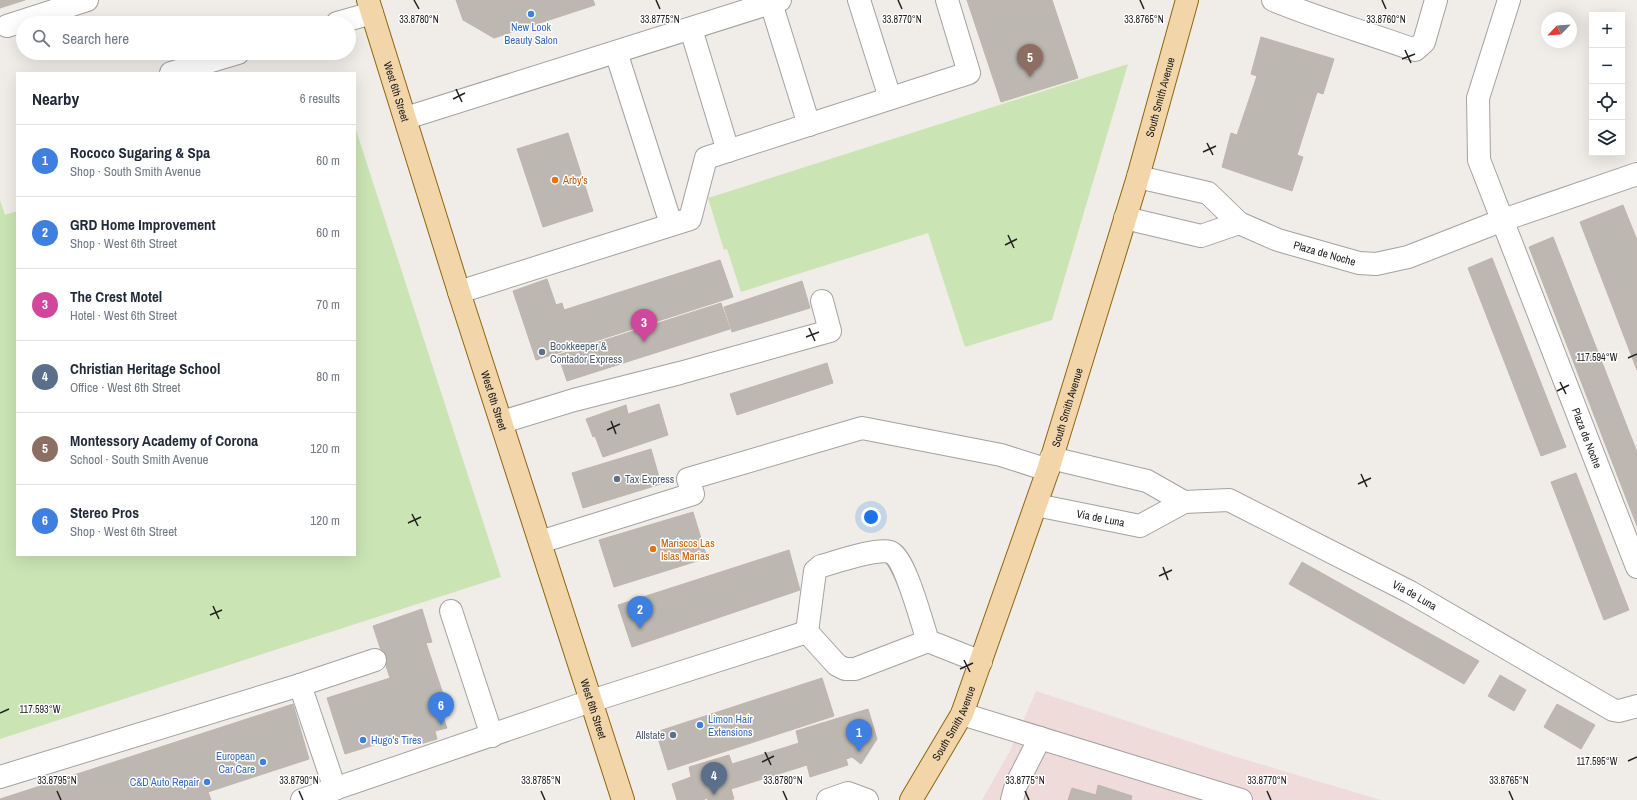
<!DOCTYPE html>
<meta charset="utf-8">
<style>
body{margin:0;font-family:"Archivo Narrow",sans-serif;background:#f6f6f7;color:#1f2937}
.controls{position:absolute;right:12px;top:12px;display:grid;overflow:hidden;border-radius:0px;box-shadow:0 4px 16px #0002}
.controls button{width:36px;height:36px;display:grid;place-items:center;padding:0;border:0;border-bottom:1px solid #e0e1e3;background:#fff;color:#1f2937;font:20px sans-serif}
.compass{position:absolute;left:1541px;top:12px;width:36px;height:36px;border-radius:50%;background:#fff;box-shadow:0 4px 16px #0002;rotate:245deg}
.you{position:absolute;left:871px;top:517px;width:14px;height:14px;margin:-10px;border:3px solid #fff;border-radius:50%;background:#1a73e8;box-shadow:0 0 0 6px #1a73e833}
.badge{display:grid;place-items:center;width:26px;height:26px;border-radius:50%;background:#bd1814;color:#fff;font-size:13px;font-weight:700}
.pin{position:absolute;translate:-50% -33px;filter:drop-shadow(0 1px 2px #0008)}
.pin::after{content:'';position:absolute;top:21px;width:14px;height:12px;background:inherit;clip-path:polygon(0 0,100% 0,50% 100%)}
.list{margin:0;padding:0;list-style:none}
h2{display:flex;justify-content:space-between;align-items:center;height:52px;margin:0;padding:0 16px;font-size:17px}
h2 small{font-size:13px;font-weight:400;color:#747a83}
.list li{display:grid;grid-template-columns:26px 1fr auto;gap:12px;align-items:center;box-sizing:border-box;height:72px;padding:0 16px;border-top:1px solid #e0e1e3}
.list b{display:block;font-size:15px;white-space:nowrap}
.list p{margin:0;font-size:13px;white-space:nowrap;color:#747a83}
.list em{font-size:13px;font-style:normal;color:#747a83}
.icon{flex:none;width:22px;height:22px;fill:none;stroke:currentColor;stroke-width:2;stroke-linecap:round;stroke-linejoin:round}
.map{position:relative;flex:none;width:1637px;height:800px;overflow:hidden}
.search{position:absolute;background:#fff;box-shadow:0 4px 16px #0002;left:16px;top:16px;width:340px;height:44px;display:flex;align-items:center;gap:10px;box-sizing:border-box;padding:0 14px;border-radius:22px;color:#747a83;font-size:15px}
.panel{position:absolute;background:#fff;box-shadow:0 4px 16px #0002;left:16px;top:72px;width:340px;height:484px;border-radius:0px}
.map>svg:first-child{display:block}
.commercial{fill:#efdbd9}
.grass{fill:#cbe4b4}
.building{fill:#bdb7b1;stroke:#c0b5ac}
.lines{fill:none;stroke-linecap:round;stroke-linejoin:round}
.minor-casing{stroke:#a2a2a2;stroke-width:24}
.major-casing{stroke:#8e660f;stroke-width:24}
.minor{stroke:#fff;stroke-width:22}
.major{stroke:#f3d5aa;stroke-width:22}
.ticks{fill:none;stroke:#212121;stroke-width:1.5}
.shop-dot{fill:#3f7fe0;stroke:#fff;stroke-width:1.5}
.food-dot{fill:#e8710a;stroke:#fff;stroke-width:1.5}
.service-dot{fill:#5c6f8a;stroke:#fff;stroke-width:1.5}
.labels{text-anchor:middle;dominant-baseline:central;stroke-width:3;stroke-linejoin:round;paint-order:stroke}
.shop-label{font-size:11px;fill:#366cbe;stroke:#fff;text-anchor:start}
.street-label{font-size:11px;fill:#212121;stroke:#fff}
.food-label{font-size:11px;fill:#c56008;stroke:#fff;text-anchor:start}
.service-label{font-size:11px;fill:#4e5e75;stroke:#fff;text-anchor:start}
.ticks-label{font-size:10px;text-anchor:middle;fill:#212121;stroke:#fff;stroke-width:3;stroke-linejoin:round;paint-order:stroke}
</style>
<div class="map">
<svg width="1637" height="800" viewBox="0 0 1637 800">
<rect width="100%" height="100%" fill="#f0ede8"/>
<path class="commercial" d="M1036,691L1230,755L1381,800H982L1010,751Z"/>
<path class="grass" d="M1128,64L1052,320L965,347L928,233L741,292L727,249L724,250L708,198Z
M355,127L501,577L0,739V200L5,215L17,211V555H355Z"/>
<path class="building" d="M0,0H25L0,8Z
M456,0H593L595,5L494,38L463,20Z
M967,0H1052L1078,78L1001,102Z
M1261,37L1334,59L1323,94L1317,92L1297,155L1303,157L1292,191L1222,167L1231,133L1237,135L1257,76L1251,74Z
M568,133L593,211L543,227L517,149Z
M1623,205L1637,240V370L1580,222Z
M1553,237L1637,452V526L1529,247Z
M1492,258L1566,447L1541,456L1468,268Z
M720,260L733,297L536,360L513,291L547,279L556,305L562,303L564,310Z
M802,281L810,308L732,332L724,307Z
M721,303L730,329L567,381L558,355Z
M827,363L833,383L737,415L730,394Z
M659,404L668,435L603,457L595,436L593,437L586,419L626,405L628,414Z
M651,449L661,484L583,508L572,473Z
M1576,473L1629,610L1604,620L1551,482Z
M693,512L707,558L614,587L599,540Z
M789,550L800,590L632,647L618,605Z
M1302,562L1479,661L1464,684L1289,584Z
M422,609L432,642L426,643L450,715L443,717L447,728L435,731L437,739L417,745L413,733L345,754L327,698L390,678L373,626Z
M1500,675L1526,690L1514,711L1488,696Z
M822,678L834,716L668,770L656,732Z
M293,704L309,759L208,792L211,800H0V799Z
M1557,704L1595,725L1581,749L1544,727Z
M868,709L877,739L861,764L852,757L846,759L848,765L810,777L807,765L731,789L734,799L730,800H708L707,798L703,800H677L672,784L691,777L689,767L729,755L732,764L799,743L796,731Z
M1098,785L1132,796L1131,800H1068L1072,788L1096,795Z"/>
<g class="lines">
<g class="minor-casing">
<g id="minor">
<path d="M859,0L890,98"/>
<path d="M1273,0C1319,19 1368,33 1415,50L1424,42L1436,0"/>
<path id="s1" d="M1509,0L1478,98L1479,160L1637,567"/>
<path d="M771,3L809,125"/>
<path d="M337,23L372,13"/>
<path d="M7,26L87,0"/>
<path d="M691,29L728,151"/>
<path d="M616,52L671,224"/>
<path d="M171,73L238,53"/>
<path d="M406,118L780,0"/>
<path id="s2" d="M1138,177L1208,193L1239,223L1278,240L1359,263L1376,264L1408,257L1503,220L1637,174"/>
<path d="M1125,218L1201,236L1239,223"/>
<path d="M459,292L690,219L706,158L969,73L947,0"/>
<path d="M502,422L574,400L680,373L830,331L822,301"/>
<path d="M1051,458L1147,481L1184,502"/>
<path id="s3" d="M1036,505L1140,526L1184,502L1229,500L1410,592L1613,710L1619,711L1637,706"/>
<path d="M540,542L693,494L688,479L862,428L1001,455L1048,470"/>
<path d="M451,611L492,736"/>
<path d="M807,632L815,571L821,566C836,562 876,548 890,552C905,557 922,624 928,641"/>
<path d="M300,685L375,660"/>
<path d="M962,714L1241,800"/>
<path d="M0,777L300,685L335,789"/>
<path d="M302,800L591,701L807,632L837,665L845,669H855L928,641L981,662"/>
<path d="M828,800L848,793L867,800"/>
<path d="M1012,800L1016,785L1040,738"/>
</g>
</g>
<g class="major-casing">
<g id="major">
<path id="s4" d="M368,0L459,292L623,800"/>
<path id="s5" d="M911,800L962,714L1048,470L1138,177L1187,0"/>
</g>
</g>
<use href="#minor" class="minor"/>
<use href="#major" class="major"/>
</g>
<path class="ticks" d="M414,0L419,9M656,0L660,9M898,0L902,9M1140,0L1144,9M1382,0L1386,9M1405,50L1411,63M1402,59L1415,54M456,89L462,102M453,99L465,93M1207,143L1213,155M1203,152L1216,146M1008,235L1014,248M1005,245L1017,239M809,328L815,341M806,337L819,332M1628,358L1637,354M1560,382L1566,394M1557,391L1569,385M611,421L616,434M607,430L620,424M1361,474L1367,487M1358,484L1371,478M412,514L418,526M408,523L421,517M1163,567L1168,580M1159,576L1172,570M213,606L219,619M210,615L222,610M964,660L970,672M960,669L973,663M0,713L9,709M765,752L771,765M1628,761L1637,757M762,762L774,756M57,791L61,800M299,791L303,800M541,791L545,800M783,791L787,800M1025,791L1029,800M1267,791L1271,800M1509,791L1513,800"/>
<g class="shop-dot">
<circle cx="531" cy="14" r="4"/>
<circle cx="700" cy="725" r="4"/>
<circle cx="363" cy="740" r="4"/>
<circle cx="263" cy="762" r="4"/>
<circle cx="207" cy="782" r="4"/>
</g>
<g class="food-dot">
<circle cx="555" cy="180" r="4"/>
<circle cx="653" cy="549" r="4"/>
</g>
<g class="service-dot">
<circle cx="542" cy="352" r="4"/>
<circle cx="617" cy="479" r="4"/>
<circle cx="673" cy="735" r="4"/>
</g>
<g class="labels">
<g class="shop-label">
<text x="531" y="27" text-anchor="middle">New Look<tspan x="531" dy="13">Beauty Salon</tspan></text>
<text x="708" y="719">Limon Hair<tspan x="708" dy="13">Extensions</tspan></text>
<text x="371" y="740">Hugo's Tires</text>
<text x="255" y="756" text-anchor="end">European<tspan x="255" dy="13">Car Care</tspan></text>
<text x="199" y="782" text-anchor="end">C&amp;D Auto Repair</text>
</g>
<g class="street-label">
<text stroke="none"><textPath href="#s4" startOffset="96">West 6th Street</textPath></text>
<text stroke="none"><textPath href="#s5" startOffset="748">South Smith Avenue</textPath></text>
<text stroke="none"><textPath href="#s2" startOffset="206">Plaza de Noche</textPath></text>
<text stroke="none"><textPath href="#s4" startOffset="420">West 6th Street</textPath></text>
<text stroke="none"><textPath href="#s5" startOffset="424">South Smith Avenue</textPath></text>
<text stroke="none"><textPath href="#s1" startOffset="463">Plaza de Noche</textPath></text>
<text stroke="none"><textPath href="#s3" startOffset="66">Via de Luna</textPath></text>
<text stroke="none"><textPath href="#s3" startOffset="410">Via de Luna</textPath></text>
<text stroke="none"><textPath href="#s4" startOffset="744">West 6th Street</textPath></text>
<text stroke="none"><textPath href="#s5" startOffset="88">South Smith Avenue</textPath></text>
</g>
<g class="food-label">
<text x="563" y="180">Arby's</text>
<text x="661" y="543">Mariscos Las<tspan x="661" dy="13">Islas Marias</tspan></text>
</g>
<g class="service-label">
<text x="550" y="346">Bookkeeper &amp;<tspan x="550" dy="13">Contador Express</tspan></text>
<text x="625" y="479">Tax Express</text>
<text x="665" y="735" text-anchor="end">Allstate</text>
</g>
</g>
<g class="ticks-label">
<text x="660" y="23">33.8775°N</text>
<text x="1144" y="23">33.8765°N</text>
<text x="1386" y="23">33.8760°N</text>
<text x="419" y="23">33.8780°N</text>
<text x="902" y="23">33.8770°N</text>
<text x="1597" y="361">117.594°W</text>
<text x="40" y="713">117.593°W</text>
<text x="1597" y="765">117.595°W</text>
<text x="57" y="784">33.8795°N</text>
<text x="299" y="784">33.8790°N</text>
<text x="541" y="784">33.8785°N</text>
<text x="783" y="784">33.8780°N</text>
<text x="1025" y="784">33.8775°N</text>
<text x="1267" y="784">33.8770°N</text>
<text x="1509" y="784">33.8765°N</text>
</g>
</svg>
<div class="controls">
<button>+</button>
<button>−</button>
<button><svg class="icon" aria-label="locate" viewBox="0 0 24 24"><circle cx="12" cy="12" r="6"/><path d="M12 2v4M12 18v4M2 12h4M18 12h4"/></svg></button>
<button><svg class="icon" aria-label="layers" viewBox="0 0 24 24"><path d="M12 4l9 5-9 5-9-5zM3 14l9 5 9-5"/></svg></button>
</div>
<svg class="compass" viewBox="-18 -18 36 36"><path d="M0-13l5 13h-10z" fill="#e53935"/><path d="M0 13l5-13h-10z" fill="#747a83"/></svg>
<div class="you"></div>
<div class="pin badge" style="left:859px;top:752px;background:#3f7fe0">1</div>
<div class="pin badge" style="left:640px;top:629px;background:#3f7fe0">2</div>
<div class="pin badge" style="left:644px;top:342px;background:#d1479c">3</div>
<div class="pin badge" style="left:714px;top:795px;background:#5c6f8a">4</div>
<div class="pin badge" style="left:1030px;top:77px;background:#8d6e63">5</div>
<div class="pin badge" style="left:441px;top:725px;background:#3f7fe0">6</div>
<div class="search"><svg class="icon" aria-label="search" viewBox="0 0 24 24"><circle cx="10" cy="10" r="6"/><path d="M15 15l6 6"/></svg>Search here</div>
<section class="panel">
<h2>Nearby<small>6 results</small></h2>
<ul class="list">
<li><span class="badge" style="background:#3f7fe0">1</span><div><b>Rococo Sugaring &amp; Spa</b><p>Shop · South Smith Avenue</p></div><em>60 m</em></li>
<li><span class="badge" style="background:#3f7fe0">2</span><div><b>GRD Home Improvement</b><p>Shop · West 6th Street</p></div><em>60 m</em></li>
<li><span class="badge" style="background:#d1479c">3</span><div><b>The Crest Motel</b><p>Hotel · West 6th Street</p></div><em>70 m</em></li>
<li><span class="badge" style="background:#5c6f8a">4</span><div><b>Christian Heritage School</b><p>Office · West 6th Street</p></div><em>80 m</em></li>
<li><span class="badge" style="background:#8d6e63">5</span><div><b>Montessory Academy of Corona</b><p>School · South Smith Avenue</p></div><em>120 m</em></li>
<li><span class="badge" style="background:#3f7fe0">6</span><div><b>Stereo Pros</b><p>Shop · West 6th Street</p></div><em>120 m</em></li>
</ul>
</section>
</div>
